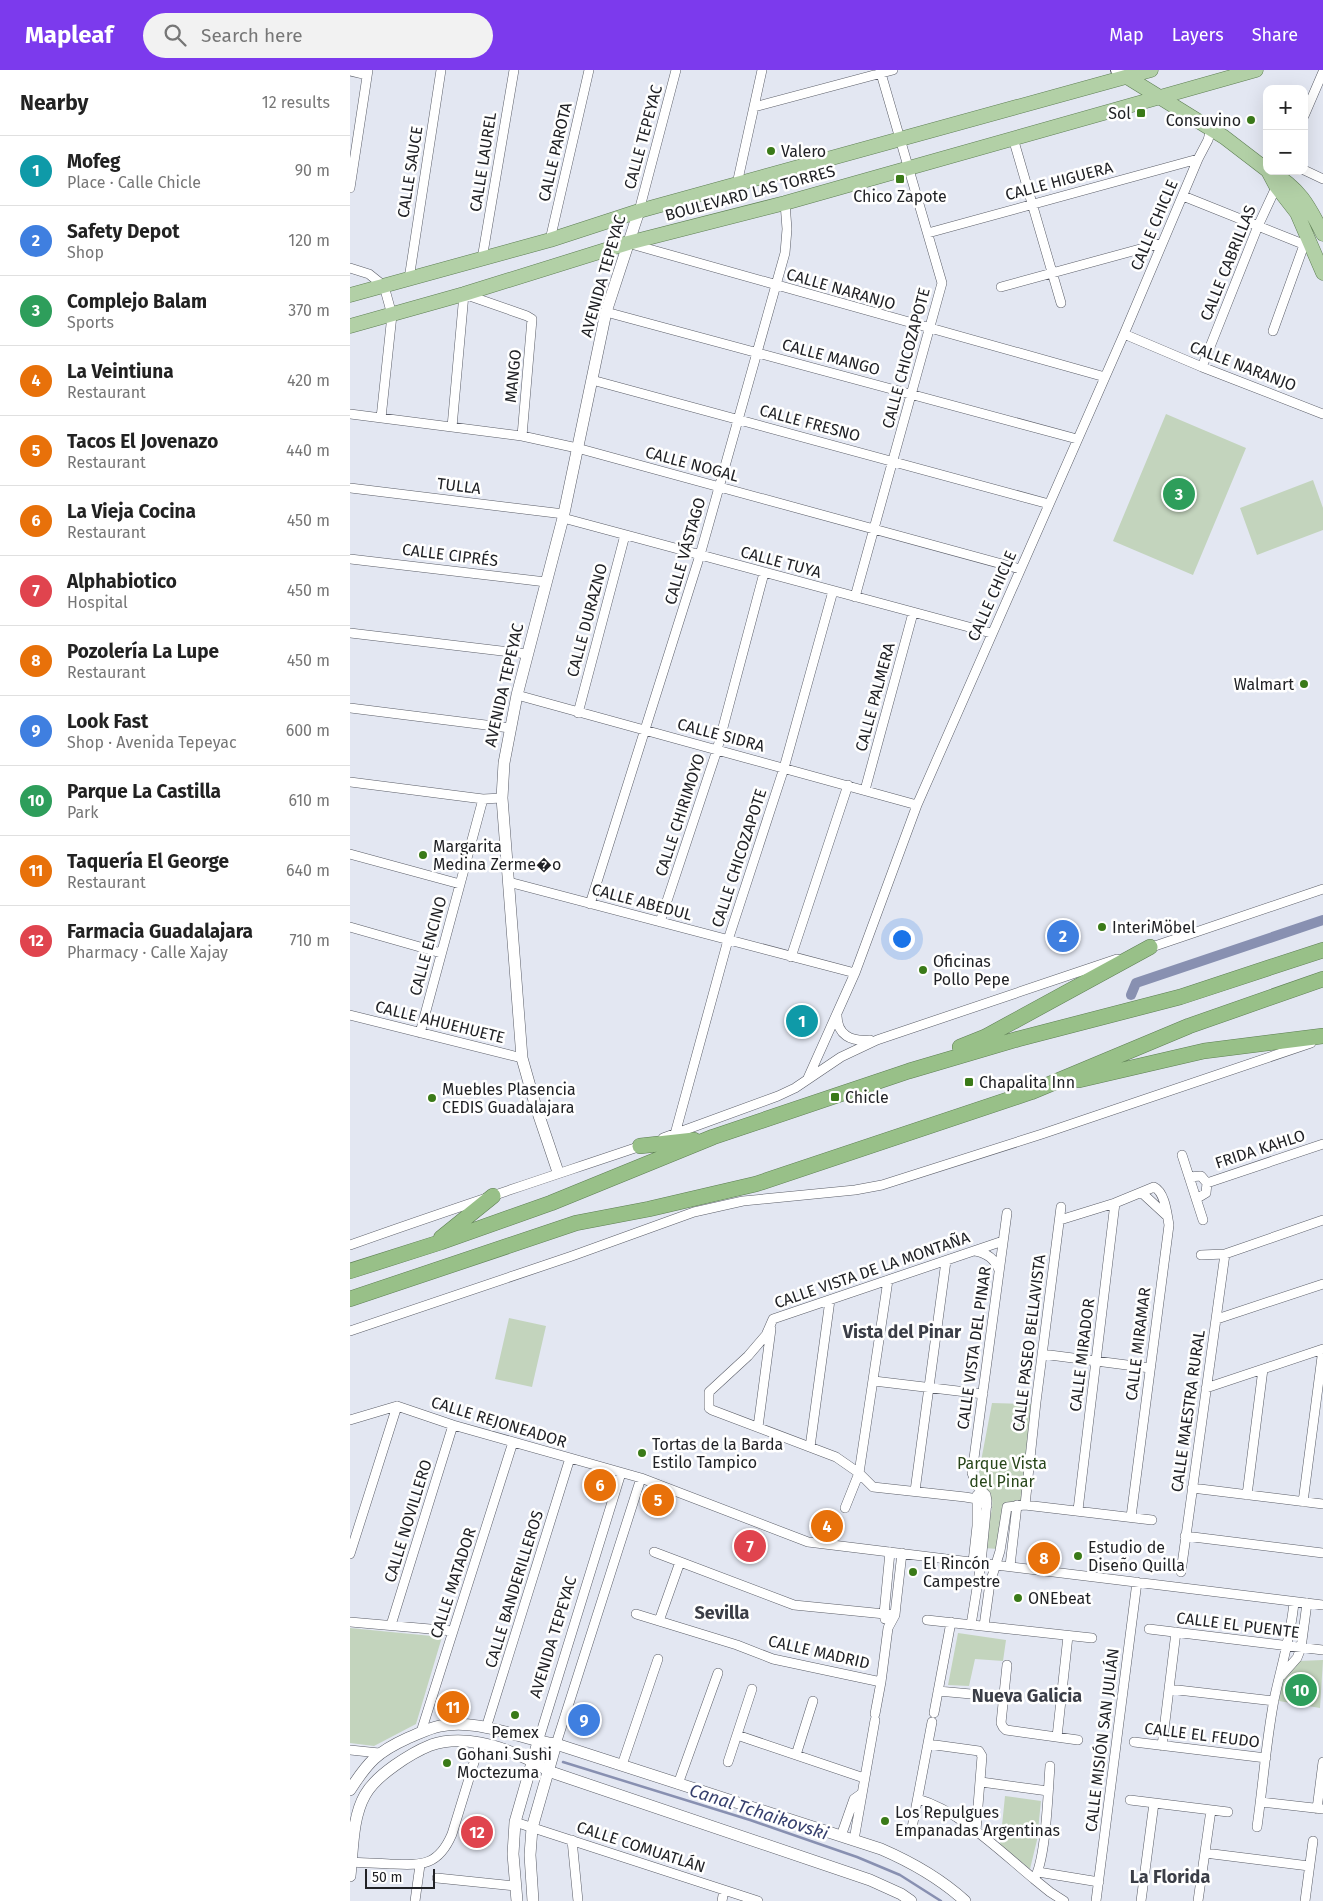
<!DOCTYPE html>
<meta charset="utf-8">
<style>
body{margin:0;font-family:"Fira Sans",sans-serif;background:#f2f2f2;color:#222}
.controls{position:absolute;right:15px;top:15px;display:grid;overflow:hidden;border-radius:10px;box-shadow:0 5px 20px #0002}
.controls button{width:45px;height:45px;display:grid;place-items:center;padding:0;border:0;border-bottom:1px solid #e0e0e0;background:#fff;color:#222;font:25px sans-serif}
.scale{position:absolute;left:15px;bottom:12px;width:70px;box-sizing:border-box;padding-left:5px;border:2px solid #212226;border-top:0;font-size:14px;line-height:18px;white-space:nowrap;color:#212226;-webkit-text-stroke:4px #fff;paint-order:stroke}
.you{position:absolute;left:551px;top:868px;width:18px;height:18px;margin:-12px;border:4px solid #fff;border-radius:50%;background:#1a73e8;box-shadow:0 0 0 8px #1a73e833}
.badge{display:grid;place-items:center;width:32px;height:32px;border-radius:50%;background:#7c3aed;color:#fff;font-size:16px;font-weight:700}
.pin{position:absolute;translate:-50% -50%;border:2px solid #fff;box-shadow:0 1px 5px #0006}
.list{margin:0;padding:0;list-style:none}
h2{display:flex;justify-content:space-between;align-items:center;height:65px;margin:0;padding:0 20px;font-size:21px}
h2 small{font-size:16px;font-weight:400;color:#767676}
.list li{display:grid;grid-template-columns:32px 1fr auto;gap:15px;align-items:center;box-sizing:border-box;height:70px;padding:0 20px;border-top:1px solid #e0e0e0}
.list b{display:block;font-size:19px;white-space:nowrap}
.list p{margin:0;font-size:16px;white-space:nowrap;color:#767676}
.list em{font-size:16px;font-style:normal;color:#767676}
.icon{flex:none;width:28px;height:28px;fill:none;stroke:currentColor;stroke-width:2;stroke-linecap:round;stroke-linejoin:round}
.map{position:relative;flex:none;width:973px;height:1831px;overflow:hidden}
header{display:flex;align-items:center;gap:30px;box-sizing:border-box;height:70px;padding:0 25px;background:#7c3aed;color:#fff}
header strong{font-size:24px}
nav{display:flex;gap:28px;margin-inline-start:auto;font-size:18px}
.search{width:350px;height:45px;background:#f2f2f2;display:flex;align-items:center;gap:12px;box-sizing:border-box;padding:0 18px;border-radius:28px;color:#767676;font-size:19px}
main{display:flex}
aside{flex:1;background:#fff}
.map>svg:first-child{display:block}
.green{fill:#c3d4bd}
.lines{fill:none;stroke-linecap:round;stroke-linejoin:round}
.stream{stroke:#8890b1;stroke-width:2.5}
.canal{stroke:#8890b1;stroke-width:10}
.minor-casing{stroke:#5a5d67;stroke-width:10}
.tertiary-casing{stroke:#5a5d67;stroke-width:12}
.secondary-casing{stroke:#5a5d67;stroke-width:14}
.primary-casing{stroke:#5d7e53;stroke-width:15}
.trunk-casing{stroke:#5d7e53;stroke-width:16}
.minor{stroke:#fff;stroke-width:9}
.tertiary{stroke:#fff;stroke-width:11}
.secondary{stroke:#fff;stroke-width:12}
.primary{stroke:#b2d0a6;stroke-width:14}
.trunk{stroke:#98c088;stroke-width:15}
.poi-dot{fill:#3a7a18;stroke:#fff;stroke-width:2}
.labels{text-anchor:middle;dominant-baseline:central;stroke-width:5;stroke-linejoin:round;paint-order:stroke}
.poi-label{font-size:16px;fill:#212226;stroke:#fff;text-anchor:start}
.street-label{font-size:16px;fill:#212226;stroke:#fff}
.park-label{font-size:16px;fill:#27461a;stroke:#fff}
.neighbourhood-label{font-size:18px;font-weight:bold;fill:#3b3e47;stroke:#fff}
.water-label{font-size:18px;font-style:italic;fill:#37406e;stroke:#fff}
</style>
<header>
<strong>Mapleaf</strong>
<div class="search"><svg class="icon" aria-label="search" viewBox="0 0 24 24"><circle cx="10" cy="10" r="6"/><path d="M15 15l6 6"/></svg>Search here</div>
<nav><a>Map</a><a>Layers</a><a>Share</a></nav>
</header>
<main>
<aside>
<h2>Nearby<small>12 results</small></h2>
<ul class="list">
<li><span class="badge" style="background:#0f9aa8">1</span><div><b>Mofeg</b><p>Place · Calle Chicle</p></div><em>90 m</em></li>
<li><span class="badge" style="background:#3f7fe0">2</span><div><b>Safety Depot</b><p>Shop</p></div><em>120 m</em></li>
<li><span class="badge" style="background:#2e9e5b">3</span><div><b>Complejo Balam</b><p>Sports</p></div><em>370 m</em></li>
<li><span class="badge" style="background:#e8710a">4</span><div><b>La Veintiuna</b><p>Restaurant</p></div><em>420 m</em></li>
<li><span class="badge" style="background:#e8710a">5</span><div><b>Tacos El Jovenazo</b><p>Restaurant</p></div><em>440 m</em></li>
<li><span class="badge" style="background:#e8710a">6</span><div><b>La Vieja Cocina</b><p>Restaurant</p></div><em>450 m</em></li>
<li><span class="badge" style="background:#e0444e">7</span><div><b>Alphabiotico</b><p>Hospital</p></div><em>450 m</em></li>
<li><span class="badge" style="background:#e8710a">8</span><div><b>Pozolería La Lupe</b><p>Restaurant</p></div><em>450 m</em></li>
<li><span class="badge" style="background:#3f7fe0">9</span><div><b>Look Fast</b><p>Shop · Avenida Tepeyac</p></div><em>600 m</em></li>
<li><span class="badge" style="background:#2e9e5b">10</span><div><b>Parque La Castilla</b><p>Park</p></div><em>610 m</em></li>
<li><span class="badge" style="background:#e8710a">11</span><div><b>Taquería El George</b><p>Restaurant</p></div><em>640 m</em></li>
<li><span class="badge" style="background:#e0444e">12</span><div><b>Farmacia Guadalajara</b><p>Pharmacy · Calle Xajay</p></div><em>710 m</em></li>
</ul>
</aside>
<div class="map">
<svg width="973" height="1831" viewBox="0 0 973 1831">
<rect width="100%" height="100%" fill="#e3e7f2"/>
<path class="green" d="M816,344L896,378L843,505L763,471Z
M963,410L973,438V460L907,485L890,438Z
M159,1248L196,1256L182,1317L145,1309Z
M642,1333L681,1334L671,1433L662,1434L648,1479L634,1478C635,1468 644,1436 642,1431C640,1421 632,1416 628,1407Z
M0,1558L92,1567L66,1654L24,1676L0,1673Z
M608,1563L656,1570L653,1591L625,1589L619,1616L598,1615Z
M973,1590L970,1638L929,1631L933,1610L949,1591Z
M655,1726L691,1731L687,1770L680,1799L650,1775Z"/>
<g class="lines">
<path class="stream" d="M213,1692L400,1750L507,1787L550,1805L591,1831"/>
<path class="canal" d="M781,925L786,913L973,850"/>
<g class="minor-casing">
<path id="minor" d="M0,1L17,5
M404,37L543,0
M954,46L973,2
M663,68L711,233
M954,100L973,109
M387,114L412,0
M0,118L18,0
M833,126L963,178
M289,141L326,0
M578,163L848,89
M200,170L239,0
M281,174L755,307
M132,189L164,0
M0,198L19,204L34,216L42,245L31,348
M59,209L91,0
M651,217L812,173
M256,242L727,369
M923,261L954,175
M774,264L852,297L973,344
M852,297L908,156L928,113
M242,310L699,434
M0,344L172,366L227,378L670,499
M102,357L114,224L177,246L182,249L172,366
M0,418L214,444
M213,448L641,563
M0,489L196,512
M505,527L592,213L530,0
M0,563L177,584
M167,625L567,735
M0,638L160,658
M228,643L275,465
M0,712L133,729
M515,720L563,543
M0,784L110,814
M159,812L505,903
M240,834L350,485L435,183L437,159L435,133
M310,852L367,680L414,503
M0,857L91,883
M796,879L973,819
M441,887L498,715
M0,945L172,988
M487,945C487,965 501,972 520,970
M70,963L133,729L152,728
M458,1008L505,903L567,735L774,264L848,89L858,70L861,59
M325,1064L378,870L434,698L483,521
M313,1068L428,1026L445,1018L491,987L527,970L767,889
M832,1085L853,1150
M839,1107L851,1106L857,1113L856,1123L846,1129
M857,1113L973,1074
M792,1123L817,1146
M710,1150L765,1133L804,1117C815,1122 817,1144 819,1155L781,1447
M0,1175C98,1140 196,1108 294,1075
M625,1181C637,1183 645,1189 649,1200
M851,1185L875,1184L973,1150
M867,1249L973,1214
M0,1261L222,1186L344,1142L393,1131L505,1120L532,1115L692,1064L961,973
M692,1284L800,1298
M524,1311L633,1324
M856,1318L973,1279
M0,1350L47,1336L103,1355L291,1408L458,1472L973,1535
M408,1357L421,1259
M460,1377L480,1230
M842,1418L973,1434
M565,1421L596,1191
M897,1425L913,1299
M953,1432L973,1279
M675,1435L686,1332L711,1137
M637,1436L627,1429L615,1427L523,1417L509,1403L486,1387L362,1340L359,1338V1322L398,1286L416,1265L423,1249L653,1171
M495,1438L509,1403L538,1210
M728,1440L765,1133
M835,1466L973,1483
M304,1482L444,1535L545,1545
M0,1484L47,1336
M623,1492L627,1456V1425
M660,1496L667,1435
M831,1502L875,1184
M286,1544L387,1575L423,1589L531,1612
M535,1549L534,1544L540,1482
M577,1550L742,1568
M309,1551L330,1492
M0,1552L103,1561
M41,1555L103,1355
M621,1555L631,1493L637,1431L636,1425L627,1416L622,1403L657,1143
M634,1556L640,1513L650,1481L657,1437L675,1435L802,1450
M799,1559L973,1580
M657,1595L651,1653L653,1657L656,1660L728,1670
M931,1606L947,1588L951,1578L957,1533
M819,1619L924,1631
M588,1621L654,1627
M584,1643L601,1552
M525,1644L531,1612L538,1558L545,1545L546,1535L552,1483
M136,1658L220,1388
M71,1662L163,1372
M387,1665L514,1708
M707,1667L718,1566
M188,1672L271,1403
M784,1672L916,1688
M206,1674L291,1408
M578,1674L629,1681L632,1686L626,1761
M812,1676L826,1562
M0,1680L29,1683
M446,1685L463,1631
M378,1692L402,1619
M272,1695L308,1589
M631,1712L698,1721
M328,1714L368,1603
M568,1729C610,1741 650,1781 684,1809C696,1791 698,1721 700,1696
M780,1730L878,1742
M911,1732L973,1739
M967,1739L973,1692
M165,1752L408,1831
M907,1757C913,1715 916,1672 924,1630C931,1597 941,1566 944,1532
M562,1758L582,1652
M491,1766L504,1729L511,1724
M222,1770L228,1831
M504,1770L525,1650
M855,1783L959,1796
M0,1792C13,1793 27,1793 40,1794C71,1795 88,1797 102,1764L130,1673
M688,1802L749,1812
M87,1808L165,1816
M684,1809L700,1822L714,1831
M65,1831L70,1795
M372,1831L374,1820
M746,1831L787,1512
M791,1831L804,1733
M848,1831L861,1740
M955,1831L963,1771"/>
</g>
<g class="tertiary-casing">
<path id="tertiary" d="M208,1102L185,1034L172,988L152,728L154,693L167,625L213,448L256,242L289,141
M0,1720C18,1692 27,1682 58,1668C68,1664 79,1658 90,1656C129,1648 168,1669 206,1674L531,1779C561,1792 591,1809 615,1831
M0,1806C3,1780 2,1748 15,1725C26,1705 61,1683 81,1675C96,1670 114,1670 130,1673C147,1676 165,1683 180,1690C189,1694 195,1700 204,1703L520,1810L551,1824L561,1831
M167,1831L163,1784L165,1752L188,1672
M183,1831L180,1785L182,1758L206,1674"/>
</g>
<g class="secondary-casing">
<path id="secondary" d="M767,0L777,7"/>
</g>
<g class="primary-casing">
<path id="primary" d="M777,7L874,67L917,100
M918,101L926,116L947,143L973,203
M920,101C949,118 958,134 973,164
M0,225L200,170L289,141L801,0
M0,256L114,224L278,173L435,133L906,0"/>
</g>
<g class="trunk-casing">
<path id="trunk" d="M610,977L635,967L800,877
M729,1010L854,981L973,966
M290,1076L344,1070
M91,1168L143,1126
M0,1201L91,1172L201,1133L363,1067L559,1001L668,969L830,927L973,880
M0,1229L226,1153L299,1139L406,1114L681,1022L839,956L973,909"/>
</g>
<use href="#minor" class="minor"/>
<use href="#tertiary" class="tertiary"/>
<use href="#secondary" class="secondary"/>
<use href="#primary" class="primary"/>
<use href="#trunk" class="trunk"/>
</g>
<g class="poi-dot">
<rect x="786" y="38" width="10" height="10" rx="2.5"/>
<circle cx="901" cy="50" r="5"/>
<circle cx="421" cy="81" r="5"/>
<rect x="545" y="104" width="10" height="10" rx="2.5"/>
<circle cx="954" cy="614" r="5"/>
<circle cx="73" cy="785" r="5"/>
<circle cx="752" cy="857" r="5"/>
<circle cx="573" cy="900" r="5"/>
<rect x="614" y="1007" width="10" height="10" rx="2.5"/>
<rect x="480" y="1022" width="10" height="10" rx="2.5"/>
<circle cx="82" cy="1028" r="5"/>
<circle cx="292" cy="1383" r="5"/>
<circle cx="728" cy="1486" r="5"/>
<circle cx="563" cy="1502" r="5"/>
<circle cx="668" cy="1528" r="5"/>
<circle cx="165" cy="1645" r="5"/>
<circle cx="97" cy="1693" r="5"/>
<circle cx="535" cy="1751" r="5"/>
</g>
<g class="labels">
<g class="poi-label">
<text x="781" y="43" text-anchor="end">Sol</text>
<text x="891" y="50" text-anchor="end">Consuvino</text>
<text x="431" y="81">Valero</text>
<text x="550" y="126" text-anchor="middle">Chico Zapote</text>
<text x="944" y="614" text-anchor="end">Walmart</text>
<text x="83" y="776">Margarita<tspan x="83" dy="18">Medina Zerme�o</tspan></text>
<text x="762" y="857">InteriMöbel</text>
<text x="583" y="891">Oficinas<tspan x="583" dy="18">Pollo Pepe</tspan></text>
<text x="629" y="1012">Chapalita Inn</text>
<text x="92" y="1019">Muebles Plasencia<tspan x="92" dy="18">CEDIS Guadalajara</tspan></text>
<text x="495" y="1027">Chicle</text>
<text x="302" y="1374">Tortas de la Barda<tspan x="302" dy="18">Estilo Tampico</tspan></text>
<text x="738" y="1477">Estudio de<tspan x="738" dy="18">Diseño Quilla</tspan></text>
<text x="573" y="1493">El Rincón<tspan x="573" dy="18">Campestre</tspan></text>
<text x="678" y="1528">ONEbeat</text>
<text x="165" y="1662" text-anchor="middle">Pemex</text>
<text x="107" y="1684">Gohani Sushi<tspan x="107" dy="18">Moctezuma</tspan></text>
<text x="545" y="1742">Los Repulgues<tspan x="545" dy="18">Empanadas Argentinas</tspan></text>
</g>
<g class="street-label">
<text transform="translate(293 67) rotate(-75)">CALLE TEPEYAC</text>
<text transform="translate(205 82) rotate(-77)">CALLE PAROTA</text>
<text transform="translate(133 92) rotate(-81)">CALLE LAUREL</text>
<text transform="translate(60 102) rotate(-81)">CALLE SAUCE</text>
<text transform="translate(709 111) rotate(-15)">CALLE HIGUERA</text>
<text transform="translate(400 123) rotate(-15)">BOULEVARD LAS TORRES</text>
<text transform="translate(804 155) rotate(-67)">CALLE CHICLE</text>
<text transform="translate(878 193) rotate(-68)">CALLE CABRILLAS</text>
<text transform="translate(253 206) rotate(-74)">AVENIDA TEPEYAC</text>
<text transform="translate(491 219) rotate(16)">CALLE NARANJO</text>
<text transform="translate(481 287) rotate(15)">CALLE MANGO</text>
<text transform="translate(556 288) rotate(-75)">CALLE CHICOZAPOTE</text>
<text transform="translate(893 296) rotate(21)">CALLE NARANJO</text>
<text transform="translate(163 306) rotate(-84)">MANGO</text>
<text transform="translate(460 353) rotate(15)">CALLE FRESNO</text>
<text transform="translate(342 394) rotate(15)">CALLE NOGAL</text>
<text transform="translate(109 416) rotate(7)">TULLA</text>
<text transform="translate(335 481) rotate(-74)">CALLE VÁSTAGO</text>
<text transform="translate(100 485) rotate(7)">CALLE CIPRÉS</text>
<text transform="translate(431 492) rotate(15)">CALLE TUYA</text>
<text transform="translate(642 526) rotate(-66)">CALLE CHICLE</text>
<text transform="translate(237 550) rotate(-75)">CALLE DURAZNO</text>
<text transform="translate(154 615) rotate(-77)">AVENIDA TEPEYAC</text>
<text transform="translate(525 627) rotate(-75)">CALLE PALMERA</text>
<text transform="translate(371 665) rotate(15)">CALLE SIDRA</text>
<text transform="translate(330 745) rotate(-72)">CALLE CHIRIMOYO</text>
<text transform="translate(389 788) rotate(-72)">CALLE CHICOZAPOTE</text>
<text transform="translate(292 832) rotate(15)">CALLE ABEDUL</text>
<text transform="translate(78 876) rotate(-75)">CALLE ENCINO</text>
<text transform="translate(90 952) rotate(14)">CALLE AHUEHUETE</text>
<text transform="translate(910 1079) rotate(-18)">FRIDA KAHLO</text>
<text transform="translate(522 1200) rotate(-19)">CALLE VISTA DE LA MONTAÑA</text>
<text transform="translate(679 1273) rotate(-83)">CALLE PASEO BELLAVISTA</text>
<text transform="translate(788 1274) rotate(-83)">CALLE MIRAMAR</text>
<text transform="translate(624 1278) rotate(-82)">CALLE VISTA DEL PINAR</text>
<text transform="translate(732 1285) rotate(-83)">CALLE MIRADOR</text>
<text transform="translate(838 1341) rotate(-82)">CALLE MAESTRA RURAL</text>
<text transform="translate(149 1352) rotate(17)">CALLE REJONEADOR</text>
<text transform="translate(58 1451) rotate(-73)">CALLE NOVILLERO</text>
<text transform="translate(103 1513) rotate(-72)">CALLE MATADOR</text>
<text transform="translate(164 1519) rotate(-73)">CALLE BANDERILLEROS</text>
<text transform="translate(888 1555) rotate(7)">CALLE EL PUENTE</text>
<text transform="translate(203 1567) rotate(-73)">AVENIDA TEPEYAC</text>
<text transform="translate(469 1582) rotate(13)">CALLE MADRID</text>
<text transform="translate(852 1665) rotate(7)">CALLE EL FEUDO</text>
<text transform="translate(752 1670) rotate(-83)">CALLE MISIÓN SAN JULIÁN</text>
<text transform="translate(291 1777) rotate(18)">CALLE COMUATLÁN</text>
</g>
<g class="park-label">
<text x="652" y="1393">Parque Vista<tspan x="652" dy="18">del Pinar</tspan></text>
</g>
<g class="neighbourhood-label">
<text x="552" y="1262">Vista del Pinar</text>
<text x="372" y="1543">Sevilla</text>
<text x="677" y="1626">Nueva Galicia</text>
<text x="820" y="1807">La Florida</text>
</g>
<g class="water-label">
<text transform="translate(409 1742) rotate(18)">Canal Tchaikovski</text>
</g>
</g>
</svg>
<div class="controls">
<button>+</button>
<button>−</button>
</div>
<div class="scale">50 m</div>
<div class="you"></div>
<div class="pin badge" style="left:452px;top:951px;background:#0f9aa8">1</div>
<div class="pin badge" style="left:713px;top:866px;background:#3f7fe0">2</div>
<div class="pin badge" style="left:829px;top:424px;background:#2e9e5b">3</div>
<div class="pin badge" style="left:477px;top:1456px;background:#e8710a">4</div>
<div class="pin badge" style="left:308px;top:1430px;background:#e8710a">5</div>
<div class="pin badge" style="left:250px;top:1415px;background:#e8710a">6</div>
<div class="pin badge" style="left:400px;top:1476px;background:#e0444e">7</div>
<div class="pin badge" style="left:694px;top:1488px;background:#e8710a">8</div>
<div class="pin badge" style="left:234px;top:1650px;background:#3f7fe0">9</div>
<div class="pin badge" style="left:951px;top:1620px;background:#2e9e5b">10</div>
<div class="pin badge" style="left:103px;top:1637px;background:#e8710a">11</div>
<div class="pin badge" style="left:127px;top:1762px;background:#e0444e">12</div>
</div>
</main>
